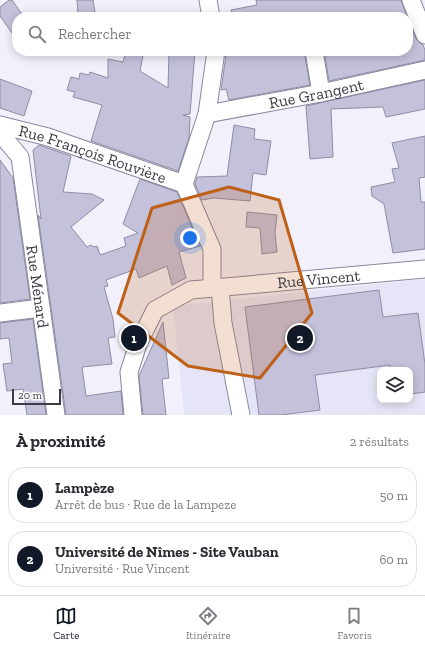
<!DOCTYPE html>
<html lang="fr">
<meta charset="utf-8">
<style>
body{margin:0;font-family:"Zilla Slab",serif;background:#f7f7f7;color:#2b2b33}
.controls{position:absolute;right:12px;bottom:12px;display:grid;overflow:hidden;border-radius:8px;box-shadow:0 2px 10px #0003}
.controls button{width:36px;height:36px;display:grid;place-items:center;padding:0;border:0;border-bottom:1px solid #e1e1e2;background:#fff;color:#2b2b33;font:20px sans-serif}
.scale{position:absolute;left:12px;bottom:10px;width:49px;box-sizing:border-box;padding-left:4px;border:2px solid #3c3b45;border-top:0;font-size:11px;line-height:14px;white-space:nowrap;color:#3c3b45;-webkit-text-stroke:3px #fff;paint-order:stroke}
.you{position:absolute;left:190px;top:238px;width:14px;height:14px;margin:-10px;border:3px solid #fff;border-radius:50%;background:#1a73e8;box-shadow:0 0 0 6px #1a73e833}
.badge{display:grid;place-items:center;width:26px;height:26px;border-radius:50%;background:#111827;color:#fff;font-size:13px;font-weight:700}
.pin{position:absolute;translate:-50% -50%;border:2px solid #fff;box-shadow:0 1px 4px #0006}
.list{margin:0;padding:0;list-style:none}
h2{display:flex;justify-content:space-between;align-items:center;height:52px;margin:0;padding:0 16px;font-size:17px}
h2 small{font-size:13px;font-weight:400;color:#7c7c81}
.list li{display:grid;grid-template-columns:26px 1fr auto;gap:12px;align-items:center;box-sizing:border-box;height:56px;margin:0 8px 8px;padding:0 8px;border:1px solid #e1e1e2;border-radius:16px}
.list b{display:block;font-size:15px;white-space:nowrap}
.list p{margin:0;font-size:13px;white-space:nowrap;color:#7c7c81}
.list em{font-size:13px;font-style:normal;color:#7c7c81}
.icon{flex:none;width:22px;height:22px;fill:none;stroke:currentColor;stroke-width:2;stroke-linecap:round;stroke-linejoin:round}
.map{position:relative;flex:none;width:425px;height:415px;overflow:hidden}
.search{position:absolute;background:#fff;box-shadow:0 2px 10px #0003;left:12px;right:12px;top:12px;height:44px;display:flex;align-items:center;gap:10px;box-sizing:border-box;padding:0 14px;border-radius:16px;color:#7c7c81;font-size:15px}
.sheet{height:180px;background:#fff}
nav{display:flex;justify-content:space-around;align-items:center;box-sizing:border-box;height:56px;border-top:1px solid #e1e1e2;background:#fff;font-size:11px;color:#7c7c81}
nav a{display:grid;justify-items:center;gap:2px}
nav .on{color:#111827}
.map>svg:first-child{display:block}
.built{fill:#e5e5f7;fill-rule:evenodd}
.building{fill:#c4c2db;stroke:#8f8da5}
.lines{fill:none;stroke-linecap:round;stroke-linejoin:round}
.minor-casing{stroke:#88879e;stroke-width:19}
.minor{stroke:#fff;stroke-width:17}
.marked{fill:#be6017;fill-opacity:0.2;stroke:#be6017;stroke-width:3;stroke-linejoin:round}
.labels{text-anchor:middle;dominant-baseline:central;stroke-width:4;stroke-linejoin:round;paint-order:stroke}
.street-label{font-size:16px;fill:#3c3b45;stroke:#fff}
</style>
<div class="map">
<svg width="425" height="415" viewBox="0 0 425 415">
<rect width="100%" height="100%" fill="#f1f0fb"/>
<path class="built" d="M425,279V415H184L173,306ZM380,370H410V400H380Z"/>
<path class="building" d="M9,0H12L24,17H17V40L0,16V7Z
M77,0H93L95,12L78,14Z
M256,0H401L407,17H232L231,10L257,5Z
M408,19L416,39L423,45L425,50V60L329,81L324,51H408Z
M126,51H144L140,71L168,88L169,52L195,51L190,114L183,115L190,117L189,138L178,171L91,141L102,105L73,97L75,92L67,90L71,77L79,79L80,73L89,75L90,72L108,78V59L123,62Z
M246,51H304L310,85L229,100L226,89L221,90L226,55Z
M0,79L32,91L24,116L0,108Z
M425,80V109L386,117L383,107L331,109L333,157L310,159L306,106Z
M234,125L255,129L254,139L271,141L266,175L253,173L250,201L214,198L202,200L195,184L197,177L227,176Z
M425,136V177L419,178L421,202H425V249L393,253L384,204L372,196L371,187L395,182L392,169L399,168L392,143Z
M39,145L71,156L63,192L92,194L104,200L71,227L87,247L91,245L94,247L97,246L100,255L126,246L124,238L138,233L123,224L140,179L177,192L200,246L179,252L186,278L172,285L167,266L139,278L136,269L106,280L108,286L104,287L113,319L115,337L108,338L112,364L82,367L86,396L121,391L123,415H66L38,215L41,219L33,150Z
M0,160L13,178L30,299L0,303Z
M247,212L277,215L275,232L277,252L262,254L260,228L246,227Z
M379,290L383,317L418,313L425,364V392L410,394V370H390V365L315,375L320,410L281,415H259L245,307Z
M33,319L46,415H27L23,389L7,391L3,364L12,363L9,338L0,339V323Z
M163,322L169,378L162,379L166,415H143L139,376Z"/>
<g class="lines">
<g class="minor-casing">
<g id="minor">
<path d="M208,0L211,17"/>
<path d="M411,0L425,35"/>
<path d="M314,51L321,93"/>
<path id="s1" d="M207,114L321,93L425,70"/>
<path id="s2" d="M0,125L48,137L184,184"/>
<path id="s3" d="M0,133L20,157L56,415"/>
<path d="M220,287L223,323L241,415"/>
<path d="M212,288V249L184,184L207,114L216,51"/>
<path d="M0,313L41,308"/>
<path id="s4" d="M133,415L129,372L138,344L155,310L191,290L425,269"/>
</g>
</g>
<use href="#minor" class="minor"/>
</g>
<path class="marked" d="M229,187L279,200L312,313L260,378L188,366L118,313L152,208Z"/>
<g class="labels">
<g class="street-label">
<text stroke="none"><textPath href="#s1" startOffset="111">Rue Grangent</textPath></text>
<text stroke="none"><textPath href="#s2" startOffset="97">Rue François Rouvière</textPath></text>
<text stroke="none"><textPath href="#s4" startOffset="280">Rue Vincent</textPath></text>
<text stroke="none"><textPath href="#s3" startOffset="162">Rue Ménard</textPath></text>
</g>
</g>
</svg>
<div class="controls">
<button><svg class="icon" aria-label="layers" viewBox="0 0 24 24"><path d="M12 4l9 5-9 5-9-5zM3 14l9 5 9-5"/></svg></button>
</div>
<div class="scale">20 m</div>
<div class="you"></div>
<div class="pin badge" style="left:134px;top:338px">1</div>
<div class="pin badge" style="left:300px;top:338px">2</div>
<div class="search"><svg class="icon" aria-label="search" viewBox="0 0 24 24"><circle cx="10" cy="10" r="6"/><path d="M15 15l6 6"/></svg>Rechercher</div>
</div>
<section class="sheet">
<h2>À proximité<small>2 résultats</small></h2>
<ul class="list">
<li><span class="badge">1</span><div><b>Lampèze</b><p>Arrêt de bus · Rue de la Lampeze</p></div><em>50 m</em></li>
<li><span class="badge">2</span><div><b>Université de Nîmes - Site Vauban</b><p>Université · Rue Vincent</p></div><em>60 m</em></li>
</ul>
</section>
<nav>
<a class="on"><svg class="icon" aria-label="map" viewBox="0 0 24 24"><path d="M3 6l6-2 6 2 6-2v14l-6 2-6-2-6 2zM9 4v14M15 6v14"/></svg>Carte</a>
<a><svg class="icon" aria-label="directions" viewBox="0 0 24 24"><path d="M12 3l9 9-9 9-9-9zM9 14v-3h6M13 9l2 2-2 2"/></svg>Itinéraire</a>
<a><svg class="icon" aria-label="saved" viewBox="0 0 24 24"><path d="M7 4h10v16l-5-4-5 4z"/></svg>Favoris</a>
</nav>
